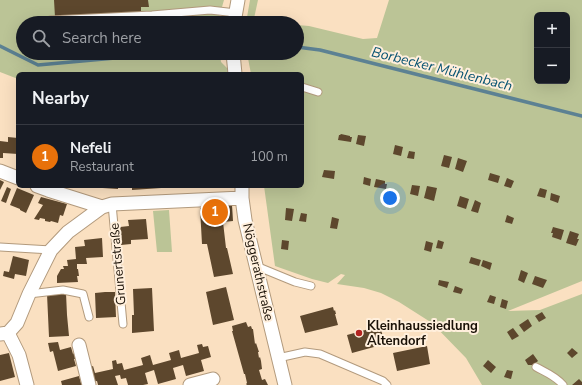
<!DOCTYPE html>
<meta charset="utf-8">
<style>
body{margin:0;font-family:"Nunito Sans",sans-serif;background:#20242c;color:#f1f3f6}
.controls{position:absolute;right:12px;top:12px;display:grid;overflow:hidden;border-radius:6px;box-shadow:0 4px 16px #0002}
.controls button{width:36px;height:36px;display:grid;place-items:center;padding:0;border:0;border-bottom:1px solid #363941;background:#171b24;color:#f1f3f6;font:20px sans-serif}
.you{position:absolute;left:390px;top:198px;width:14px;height:14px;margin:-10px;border:3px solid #fff;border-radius:50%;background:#1a73e8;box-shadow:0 0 0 6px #1a73e833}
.badge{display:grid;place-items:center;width:26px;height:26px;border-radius:50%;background:#d59696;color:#fff;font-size:13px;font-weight:700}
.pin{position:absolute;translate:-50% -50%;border:2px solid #fff;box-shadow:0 1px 4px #0006}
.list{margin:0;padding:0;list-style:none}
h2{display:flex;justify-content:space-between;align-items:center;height:52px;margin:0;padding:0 16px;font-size:17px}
h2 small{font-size:13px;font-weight:400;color:#9ea1a6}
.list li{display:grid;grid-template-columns:26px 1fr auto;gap:12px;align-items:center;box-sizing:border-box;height:64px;padding:0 16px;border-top:1px solid #363941}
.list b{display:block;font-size:15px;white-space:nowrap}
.list p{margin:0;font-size:13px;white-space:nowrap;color:#9ea1a6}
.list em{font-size:13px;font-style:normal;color:#9ea1a6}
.icon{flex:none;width:22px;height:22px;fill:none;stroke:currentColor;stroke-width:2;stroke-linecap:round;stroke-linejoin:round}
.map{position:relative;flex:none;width:582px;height:385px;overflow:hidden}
.search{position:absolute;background:#171b24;box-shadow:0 4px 16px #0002;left:16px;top:16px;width:288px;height:44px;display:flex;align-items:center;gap:10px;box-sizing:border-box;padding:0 14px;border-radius:22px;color:#9ea1a6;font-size:15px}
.panel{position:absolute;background:#171b24;box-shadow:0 4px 16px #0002;left:16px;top:72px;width:288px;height:116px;border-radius:6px}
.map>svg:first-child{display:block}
.green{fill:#bbc496;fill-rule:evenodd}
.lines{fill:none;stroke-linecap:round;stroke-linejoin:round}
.stream{stroke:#5c8193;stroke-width:3.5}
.building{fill:#5d472d}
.lane-casing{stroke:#b29a7d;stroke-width:9}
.street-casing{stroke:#b29a7d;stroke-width:15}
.lane{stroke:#fff;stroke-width:7}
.street{stroke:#fff;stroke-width:13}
.poi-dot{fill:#b32420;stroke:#ffefdc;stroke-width:1.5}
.labels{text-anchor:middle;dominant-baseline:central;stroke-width:4;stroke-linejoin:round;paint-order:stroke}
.street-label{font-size:13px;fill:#191006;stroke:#ffefdc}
.poi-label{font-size:13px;font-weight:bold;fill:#191006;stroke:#ffefdc;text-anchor:start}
.water-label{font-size:14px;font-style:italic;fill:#075372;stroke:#ffefdc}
</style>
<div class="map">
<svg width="582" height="385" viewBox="0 0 582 385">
<rect width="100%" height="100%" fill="#fae0c1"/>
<path class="green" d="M0,0H224L218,21V23H23V53H220L221,62L233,74H18V79L0,72Z
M250,0H258L253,23H246Z
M389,0H582V281L508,311L540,310L582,294V385H482L466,358L432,323L399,302L381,293L364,288L337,284L345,275L341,274L328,283L312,279L275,266L264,186H302V74H251L247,53H297V25L309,26L363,39L377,38ZM537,15H567V81H537Z
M169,210L172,252H157L153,211Z"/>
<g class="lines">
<path class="stream" d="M0,46L38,65L170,53
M297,47L320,50L582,116"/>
</g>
<path class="building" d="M54,0H148L149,7H141V12L55,17Z
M341,134L350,136V137H352L351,142L338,140L339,135H340Z
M358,135L366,136L364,146L356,144Z
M8,137L18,138V154L3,153V158H0V141L8,142Z
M395,145L403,147L401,156L393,154Z
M409,151L415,152L414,159L407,158Z
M444,155L452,157L449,168L441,166Z
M458,158L467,161L463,172L455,169Z
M324,170L335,171L334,179L322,177Z
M490,173L500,176L498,183L488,180Z
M364,177L371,179L370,186L363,184Z
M507,178L514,181L511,188L504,186Z
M376,179L385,181V184H387L386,189L374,187Z
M0,180L4,182L0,190Z
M412,185L420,186L418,196L410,194Z
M87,186H118V189L87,187Z
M132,186H176V187L132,190Z
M427,186L437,188L434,201L424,198Z
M7,187L11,189L6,203L1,201Z
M17,188L34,195L26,213L20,210V209L10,205Z
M540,188L547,190L545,198L537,196Z
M551,193L560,196L558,203L550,200Z
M460,196L469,199L466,209L457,206Z
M41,197L67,204L63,216L60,215L58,223L51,221L50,222L45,221V219L40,218L39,220L34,219L43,205L38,203Z
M475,200L481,203L478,213L471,211Z
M232,205L233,221L223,222L226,248H227L233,274L214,277L207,244H202L200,208Z
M286,208L294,209L292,221L285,220Z
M301,213L307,214L306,222L299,221Z
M507,215L514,218L512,224L505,222Z
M332,217L339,219L337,229L330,228Z
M146,219L148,239L131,240V244L121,245L120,227L129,226L128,220Z
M553,227L564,230L561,240L552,237L553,233H551Z
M570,231L579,234L577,239H579L576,246L566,243Z
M102,238L103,257L86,258L87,264H77V269H78L79,276H77L78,282L57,283V276L61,269H64L63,266H68L67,260L76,259L75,247L85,246L84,240Z
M282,240L289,241L288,250L281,249Z
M438,240L444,242L442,249L436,248Z
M426,241L433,243L431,252L424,250Z
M13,256L29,260L26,276L15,274L14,279L3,276L4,271L9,272Z
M471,257L481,260L479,266L469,263Z
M483,260L492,263L490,270L481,266Z
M521,270L528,273L524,283L518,280Z
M535,276L547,280L543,288L532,284Z
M439,280L449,282L447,288L438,285Z
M455,286L463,289L461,294L453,292Z
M226,287L234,320L213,325L206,292Z
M152,288L154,331L132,333V315H134L133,289Z
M105,292H115L116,317L96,318L95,293Z
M66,293L67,315L69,336L49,337L47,294Z
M490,295L496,297L494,304L487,302Z
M502,299L508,301L506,309L500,307Z
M333,307L334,311L335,310L336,314H335L338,325L305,333L300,316Z
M542,312L546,318L539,322L535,316Z
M528,319L532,326L524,332L519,325Z
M246,322L248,327L251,326L252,329H253L255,344L256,343L259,352H258L259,358L260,357L261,361L262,369L259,370L262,380L265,379L268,385H247L246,384L247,383L245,374H244L232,331H233L232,326Z
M380,326L385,344L352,353L347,335Z
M513,328L519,336L512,340L507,332Z
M58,342L60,350L71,347L73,354L74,353L76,359H74L76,366L58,371L53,351L50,352L48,343Z
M202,344L203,347L208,346L211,357L201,360L204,371L186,376L183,365L173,368L176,379L158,384L154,370L145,373L148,384L143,385H128L126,378L121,379L120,375L115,376L118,385H98L97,381L92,382L89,368L93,366L95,373L113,369L112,361L116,360L117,364L122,363L124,370L143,365L141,358L150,355L153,365L171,360L169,353L179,350L181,358L199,353L197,345Z
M427,346L430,364L397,371L393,353Z
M572,348L578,353L572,358L567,353Z
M9,353L15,377L0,381V355Z
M533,354L538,361L533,365H528L525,360Z
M488,360L496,367L491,373L483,366Z
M507,370L513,371L511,379L504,377Z
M79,376L81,383H82L83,385H62L61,381Z
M579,379L582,382V385H572Z"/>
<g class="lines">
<g class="lane-casing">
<path id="lane" d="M50,20L152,15L210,10L236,13
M302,87L318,92
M112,204L123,324
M0,247L51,250
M256,266L295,282L311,286
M29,294L63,290L83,294L89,317
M278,358L305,352L320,354L383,381L387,385
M536,367C545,372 556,376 563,385"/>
</g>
<g class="street-casing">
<path id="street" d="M234,23L238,0
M233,53L235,74
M0,171L18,178
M37,186L48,190L102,207
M242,186V198L245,220L285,385
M8,333L19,355L27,385
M0,334L8,333L17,323L29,294L51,250L68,232L102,207L112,204L242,198
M79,345L89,385
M190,385L213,379"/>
</g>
<use href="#lane" class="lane"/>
<use href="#street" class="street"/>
</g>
<circle class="poi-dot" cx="359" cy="333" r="4"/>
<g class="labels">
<g class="street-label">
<text transform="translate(118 264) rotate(-95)">Grunertstraße</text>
<text transform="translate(258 272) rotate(77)">Nöggerathstraße</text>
</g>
<g class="poi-label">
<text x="367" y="326">Kleinhaussiedlung<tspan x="367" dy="15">Altendorf</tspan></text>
</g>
<g class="water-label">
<text transform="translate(442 69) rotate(14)">Borbecker Mühlenbach</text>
</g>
</g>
</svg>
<div class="controls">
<button>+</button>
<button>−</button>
</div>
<div class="you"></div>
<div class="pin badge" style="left:215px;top:212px;background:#e8710a">1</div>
<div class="search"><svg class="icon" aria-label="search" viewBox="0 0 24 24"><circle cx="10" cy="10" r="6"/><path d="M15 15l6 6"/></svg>Search here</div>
<section class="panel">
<h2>Nearby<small></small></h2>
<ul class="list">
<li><span class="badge" style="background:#e8710a">1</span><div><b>Nefeli</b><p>Restaurant</p></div><em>100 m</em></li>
</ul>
</section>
</div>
